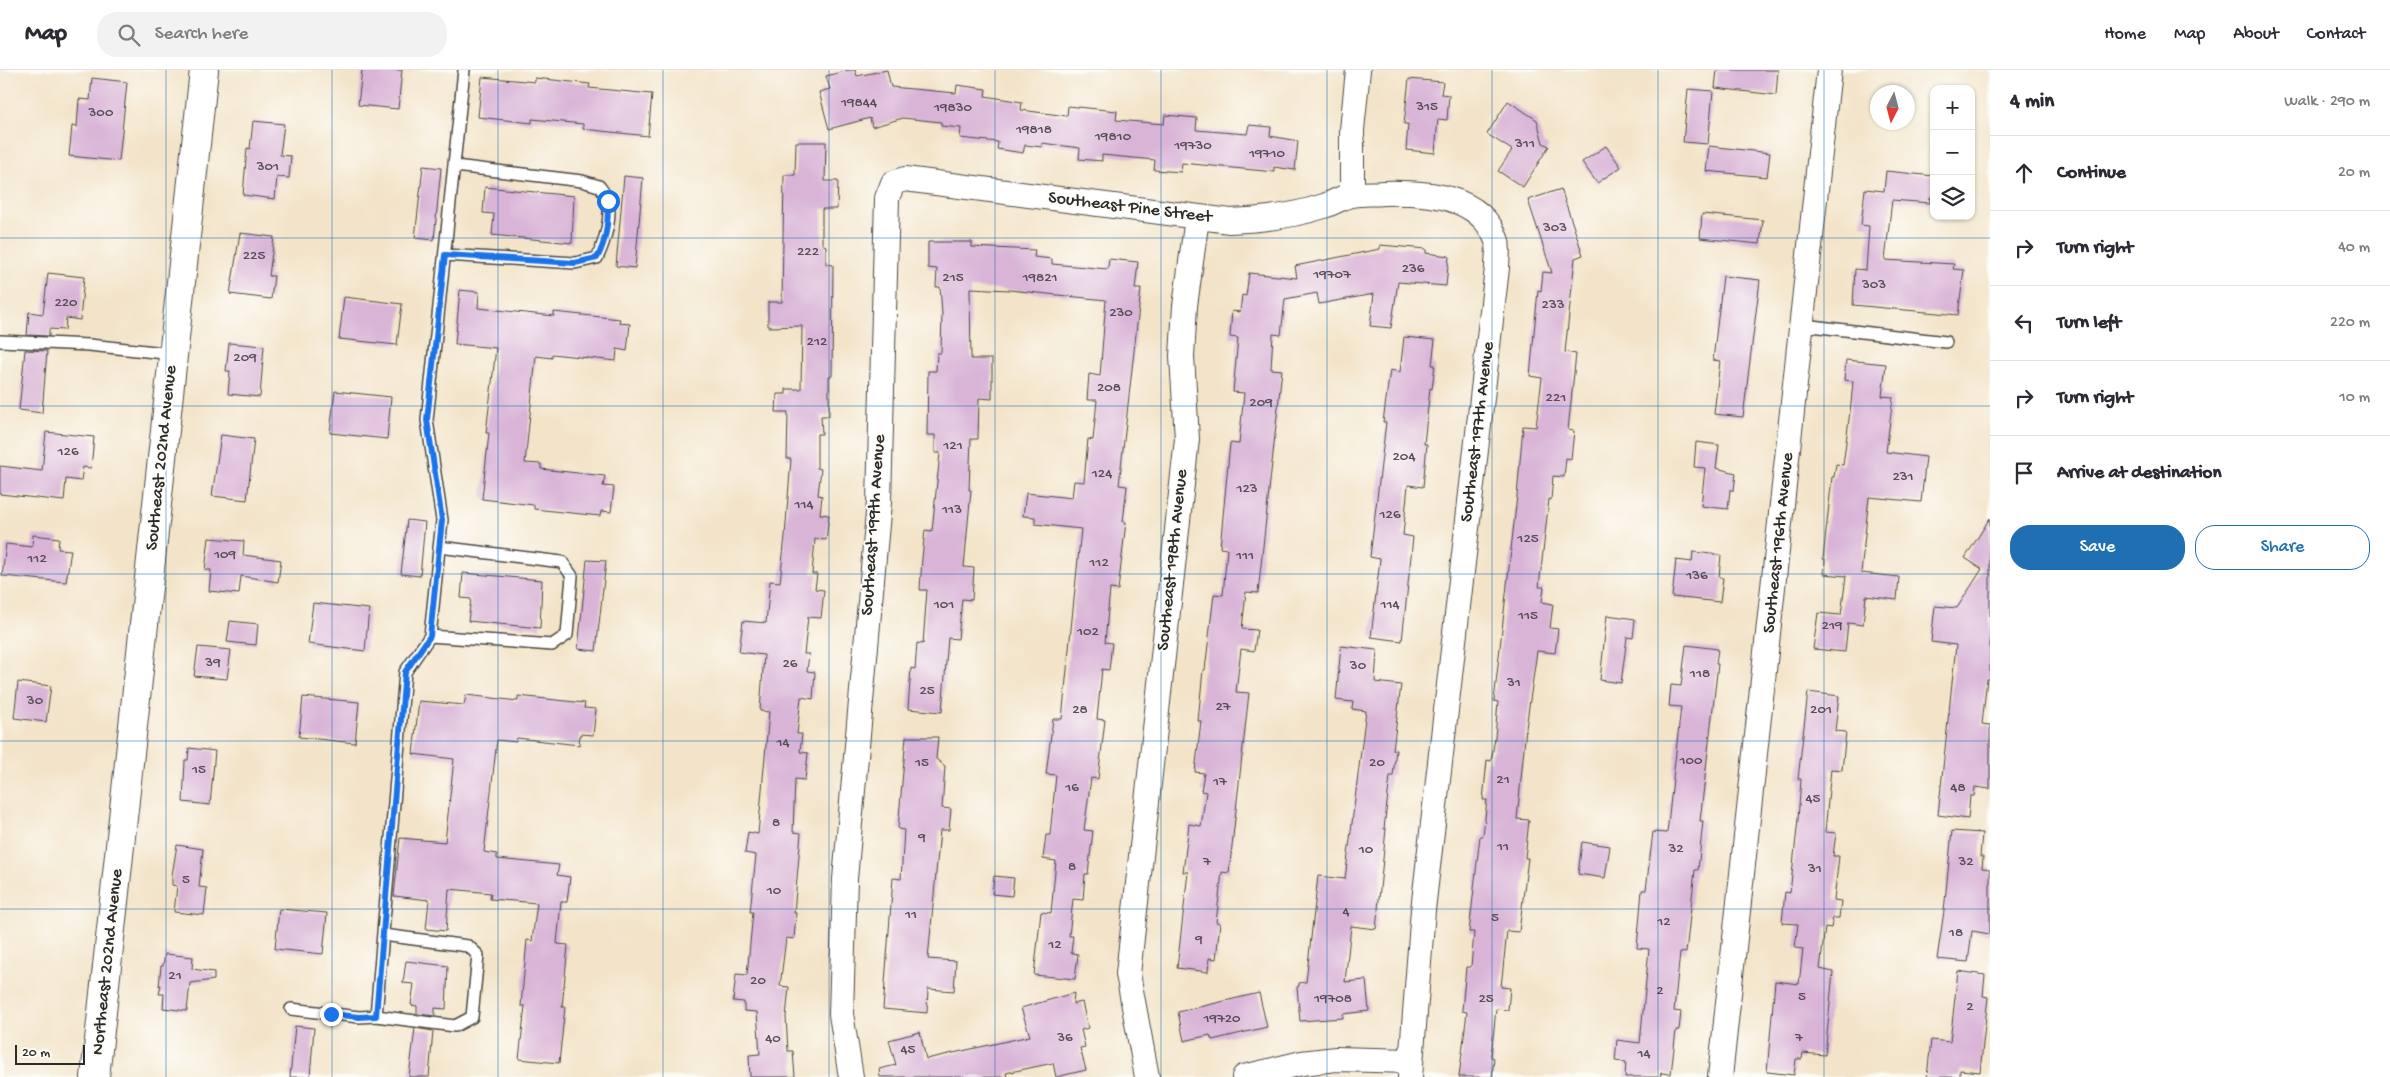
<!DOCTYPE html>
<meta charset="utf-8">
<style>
body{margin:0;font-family:"Gochi Hand",sans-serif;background:#f2f2f3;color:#2b2b33}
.controls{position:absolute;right:15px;top:15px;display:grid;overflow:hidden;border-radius:10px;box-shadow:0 1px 4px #0004}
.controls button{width:45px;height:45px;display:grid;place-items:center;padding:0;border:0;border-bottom:1px solid #e1e1e2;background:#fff;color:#2b2b33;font:25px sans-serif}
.compass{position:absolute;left:1870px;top:15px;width:45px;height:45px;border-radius:50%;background:#fff;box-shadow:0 1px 4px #0004;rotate:186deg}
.scale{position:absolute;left:15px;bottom:12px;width:70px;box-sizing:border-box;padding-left:5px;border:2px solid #2b2b2b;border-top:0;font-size:14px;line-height:18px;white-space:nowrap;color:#2b2b2b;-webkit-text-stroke:4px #fdfcf7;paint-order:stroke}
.stop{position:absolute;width:15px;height:15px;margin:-11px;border:4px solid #1a73e8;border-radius:50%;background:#fff}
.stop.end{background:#1a73e8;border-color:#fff;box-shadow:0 1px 5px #0008}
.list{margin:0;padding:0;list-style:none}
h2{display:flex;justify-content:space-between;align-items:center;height:65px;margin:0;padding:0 20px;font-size:21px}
h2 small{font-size:16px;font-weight:400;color:#7c7c81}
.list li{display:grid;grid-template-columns:32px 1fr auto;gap:15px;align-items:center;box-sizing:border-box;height:75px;padding:0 20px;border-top:1px solid #e1e1e2}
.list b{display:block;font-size:19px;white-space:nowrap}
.list em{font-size:16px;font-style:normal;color:#7c7c81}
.actions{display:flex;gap:10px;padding:15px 20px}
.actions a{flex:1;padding:11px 0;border:1px solid #1f6fb2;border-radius:20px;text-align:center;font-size:18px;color:#1f6fb2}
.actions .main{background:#1f6fb2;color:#fff}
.icon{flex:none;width:28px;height:28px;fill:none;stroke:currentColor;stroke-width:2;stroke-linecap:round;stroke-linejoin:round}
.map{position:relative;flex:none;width:1990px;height:1007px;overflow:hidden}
header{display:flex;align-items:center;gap:30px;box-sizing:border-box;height:70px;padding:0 25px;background:#fff;border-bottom:1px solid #e1e1e2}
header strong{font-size:24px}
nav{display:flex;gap:28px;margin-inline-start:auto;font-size:18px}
.search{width:350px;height:45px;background:#f2f2f3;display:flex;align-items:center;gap:12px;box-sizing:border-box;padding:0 18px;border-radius:20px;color:#7c7c81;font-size:19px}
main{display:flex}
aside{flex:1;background:#fff}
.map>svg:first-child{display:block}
.building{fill:#d9b4d7}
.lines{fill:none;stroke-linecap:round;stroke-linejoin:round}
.service-casing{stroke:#494743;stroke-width:14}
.minor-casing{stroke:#494743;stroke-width:26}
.secondary-casing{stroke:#494743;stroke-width:30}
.service{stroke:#fff;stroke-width:11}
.minor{stroke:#fff;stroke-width:24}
.secondary{stroke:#fff;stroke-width:28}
.route{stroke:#1a73e8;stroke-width:6}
.grid{fill:none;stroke:#1f6fb2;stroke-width:1;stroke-opacity:0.55}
.labels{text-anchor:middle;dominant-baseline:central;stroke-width:4;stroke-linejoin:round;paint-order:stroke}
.number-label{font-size:15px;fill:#564d56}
.street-label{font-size:18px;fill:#2b2b2b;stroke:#fdfcf7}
</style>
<header>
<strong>Map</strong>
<div class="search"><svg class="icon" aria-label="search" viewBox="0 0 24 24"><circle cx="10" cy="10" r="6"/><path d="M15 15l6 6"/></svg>Search here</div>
<nav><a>Home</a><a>Map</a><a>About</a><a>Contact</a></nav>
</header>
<main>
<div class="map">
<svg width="1990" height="1007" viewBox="0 0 1990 1007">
<rect width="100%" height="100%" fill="#fdfcf7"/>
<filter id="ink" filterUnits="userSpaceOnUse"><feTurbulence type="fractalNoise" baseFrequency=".02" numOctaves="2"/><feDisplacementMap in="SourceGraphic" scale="10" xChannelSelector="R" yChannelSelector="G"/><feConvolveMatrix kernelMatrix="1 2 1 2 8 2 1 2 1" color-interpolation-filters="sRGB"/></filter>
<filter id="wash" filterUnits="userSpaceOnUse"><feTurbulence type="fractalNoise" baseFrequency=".0096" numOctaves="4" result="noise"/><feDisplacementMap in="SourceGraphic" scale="20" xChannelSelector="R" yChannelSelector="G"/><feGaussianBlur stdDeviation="1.12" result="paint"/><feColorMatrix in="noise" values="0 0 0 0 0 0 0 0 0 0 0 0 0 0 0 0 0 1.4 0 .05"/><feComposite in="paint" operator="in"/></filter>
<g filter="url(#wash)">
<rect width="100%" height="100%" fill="#f3e4c9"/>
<g id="blocks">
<path class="building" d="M362,0H402L398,39L358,35Z
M849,0H855L857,6L887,0L891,17L956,23L957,15L986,19L985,26L1022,32L1021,40L1067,46L1068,36L1117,41L1116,50L1164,54L1165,45L1197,48L1196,60L1247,64L1249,55L1271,57L1270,66L1298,71L1295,100L1274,97V102L1182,93L1181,102L1154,100L1155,90L1102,85V91L1079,89L1080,78L1042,73V77L1025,75L1023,83L997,79L998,72L960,68L961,58L941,56V52L903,48L872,57L870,48L829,59L819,22L830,19L826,6Z
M1717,0H1778L1776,25L1715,18Z
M482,7L535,12V8L590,14L589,18L652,24L648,66L583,59V54L532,49V53L478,47Z
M92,8L127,12L119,91L69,86L72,56L77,57L79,29L90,30Z
M1409,9L1443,12L1441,24L1449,25L1447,50L1438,49L1435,83L1406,80L1408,54H1404Z
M1688,19L1713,21L1708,74L1683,72Z
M1508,31L1537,50L1543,73L1549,76L1523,117L1498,101L1512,80L1487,64Z
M253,51L284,54L280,85L291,86L289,108L277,107L275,129L243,125L247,78L250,79Z
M796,72H826L825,111H838L837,139H822V174L826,176V194L833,195L832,306H829V346H821L822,364H817V398L821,399L818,425L822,426L820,444L829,445L826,470L815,469L812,504H817L815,519L824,520L821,548L808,547L804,584H809L807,601L815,602L813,629L801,627L797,664H802L800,682L808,683L805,710L795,709L793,762L801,763L794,843H796L794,869L786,868L780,916L789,917L786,947L788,981H793L795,1007H750L749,985L760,984L757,942L744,941V932L733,931L736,904L747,905L753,842H750L756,785L745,783L748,762L758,764L769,642L760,641L764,585L739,582L743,551L766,553L770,511L780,512L785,466L791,389H787L788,342H776L777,324H786V319H801L802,256L768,257V232H782L784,105H795Z
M1606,76L1621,97L1597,113L1582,92Z
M1709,76L1770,83L1767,107L1706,101Z
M423,96L441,98L434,170L415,168Z
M1886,101L1934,106V128H1930V133L1892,130L1885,190L1954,194L1953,199L1964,200L1958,245L1853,235L1855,199L1866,200L1869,156L1861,155L1865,119L1884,121Z
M624,106L643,108L635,198L616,196Z
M485,117L574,126L572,173L492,165L494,144L483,143Z
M1561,119L1583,185L1575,188L1565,282L1576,284L1568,360L1574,361L1571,389L1566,388L1564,407L1553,406L1551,430L1549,429L1539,517H1544L1542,532L1553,534L1550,558L1558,559L1555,583L1537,581L1526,658L1517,749L1529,750L1525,788H1528L1519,862L1507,861L1501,917L1510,918L1508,940L1496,939L1491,987L1494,988L1492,1007H1459L1467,942L1462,941L1466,897H1471L1474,862H1469L1480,766H1483L1487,730H1483L1487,690L1491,691L1495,668L1498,632L1494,631L1517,426L1523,356L1536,357L1542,308L1530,306L1538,220L1541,221L1543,202L1552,203L1528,130Z
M1702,144L1763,150L1760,174L1700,168Z
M240,163L274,167L269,206H274L271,229L230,224Z
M928,172H972V177L1035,180L1034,187L1052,189V194L1108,199L1109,189L1138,192L1135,219H1141L1119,415L1127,416L1123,452H1126L1118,520L1110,519L1105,572L1112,573L1109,600L1102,599L1097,649L1105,650L1098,709L1091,708L1084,760L1093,761L1088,804H1085L1083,830L1073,829L1069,866H1073L1071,883L1078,884L1075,909L1034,905L1041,842L1051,843L1056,791L1043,789L1046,765H1050L1056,705L1046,704L1053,649H1062L1081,459L1035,454V447L1023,446L1026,423L1072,428L1074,411L1084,412L1088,369L1093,370L1097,330H1087L1089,304L1100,306L1106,230L1009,220L970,218L971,289H992V329L979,328L978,369H971L969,420H971L964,497L974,498L972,530L962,529L958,569L948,568L942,642L908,639L911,598L915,599L917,573L923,574L927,520H920L922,488L925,460L932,461L940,383H935V365H927L928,301H936L937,283H941L942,243L940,217H936L937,199L928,198Z
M1380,175L1426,179V183L1449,186L1446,216L1398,212L1391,258L1370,256L1374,224L1319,234L1317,223L1285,229L1281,265L1273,264L1271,299L1282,300L1258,523L1246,522L1242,559L1257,560L1254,581L1241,579L1236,622L1249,623L1229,803L1222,802L1216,852L1220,853L1216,889L1209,888L1208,902L1177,898L1188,802H1183L1189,754L1201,756L1206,722L1201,721L1204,703L1195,702L1201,651H1198L1203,600H1205L1214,524L1223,525L1227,479L1220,478L1230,373L1239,374L1244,323L1233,322L1238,268L1230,267L1232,241L1240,242L1242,225L1246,226L1249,203L1297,208L1295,196L1380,179Z
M48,203L84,207L80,250L66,248L65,260L49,259V266L27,265L29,242L43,244Z
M1723,206L1760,210L1743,347L1714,344L1720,291L1713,290Z
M460,220L479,222L478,238L554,246V242L620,249L619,253L630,254L627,281L617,279L616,291L552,284V288L536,286L525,393L541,394V399L605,406L603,416L614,417L611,442L601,441L600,446L534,439V435L482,429L489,363H486L496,278L455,274Z
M344,227L402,234L397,275L339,269Z
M1404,267L1435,270L1432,295H1435L1432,319L1430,318L1424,374H1427L1423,417L1408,415L1403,465L1413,467L1402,571L1371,567L1380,489L1370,487L1386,352H1383L1390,300L1400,302Z
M229,273L264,276L260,327L228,324L230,301H226Z
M25,280L47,281L42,343L19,340Z
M1846,290L1886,294L1882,326L1893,327L1886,382L1926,387L1921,432L1869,427L1861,503L1899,507L1897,530L1866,526L1863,555L1848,553L1845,582L1813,579L1818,543L1841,545L1846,506L1824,504L1825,489H1823L1832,407H1834L1836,394L1843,395L1851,334L1853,311L1844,310Z
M335,321L391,327L387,369L330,363Z
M46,362L94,367L91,398L83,397L81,411L66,409L64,431L0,424V396L42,401Z
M221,365L254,369L247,430L212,426Z
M1696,372L1719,375L1716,398L1736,403L1734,420H1730L1728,439L1701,436L1705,398L1694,397Z
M1990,448V609H1987L1982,654L1990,655V719L1975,717L1974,726H1970L1968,749L1938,745L1956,575L1931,572L1935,536L1957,538L1982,499L1965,488Z
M407,450L425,452L420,506L401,504Z
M33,465L59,468L58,479L71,480L66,512L2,506L6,474L32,477Z
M209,468L244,471L243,485L281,490L278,512L241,506L239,524L209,521L211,500H205Z
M1693,482L1721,485L1719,507L1723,508L1720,532L1672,527L1676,490L1692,492Z
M587,490L606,491L596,581L578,579Z
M463,503L542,510L540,558L468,551L471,529L461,528Z
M313,533L369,539L365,581L308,574Z
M1607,545L1635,549L1633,568L1627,567L1621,613L1600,610Z
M230,551L258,554L256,575L227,572Z
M1686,575L1718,579L1716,594H1718L1700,751H1703L1698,800H1695L1686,883L1680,882L1674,941L1681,942L1679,960H1676L1671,1004L1661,1003L1660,1007H1625L1626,992L1615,991L1617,970L1640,973L1649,879L1637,878L1642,820H1646L1653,762L1667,763L1681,637L1669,636L1671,615L1681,616Z
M1341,576L1377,580L1375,612L1401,615L1393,680H1396L1393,706H1390L1384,759H1386L1376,859L1351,856L1345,912L1366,910L1369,941L1343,944V948L1300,951L1297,917L1299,916V913L1306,912L1318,806L1345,809L1366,641L1352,639L1353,632L1336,630Z
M198,577L231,580L227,609L194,606Z
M18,612L51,616L46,652L14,648Z
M1808,622L1839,626L1835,661L1846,662L1842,700L1831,699L1825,762L1836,763L1833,786H1839L1834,830L1841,831L1839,848H1833L1831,858L1825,857L1820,899L1833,902L1825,985L1803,983L1802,989H1796L1794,1005L1767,1002L1775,911L1799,914L1803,879L1795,878L1798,854L1782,853L1785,822L1790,823L1798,749L1801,709H1798Z
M466,625L518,631V626L585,633L584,638L596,639L593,665L580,664L579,675L517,668L516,672L497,670L484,782L497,784V789L559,795L557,805L570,807L567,832H561L557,874L568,875L562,937H565L559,993L519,989L525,936H521L527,870L532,871L537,833L490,829L491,823L449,819L446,861L426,859L429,830L394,826L400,768L445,772L454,689L413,684L419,631L464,635Z
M303,627L359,632L355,673L299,667Z
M906,667H938L936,689L945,696L942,738L951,739L949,760H940L928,889L956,891L954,921L928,919L927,943L883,939L893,808L901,809L904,760L898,759Z
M189,678L215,681L210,735L183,732L185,690H188Z
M1952,761L1982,763L1980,787H1983L1982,798L1990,799V864L1972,861L1968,892L1937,889L1944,841Z
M1582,772L1610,776L1605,808L1578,804Z
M177,775L203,779L199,817L207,818L204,845L174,842L177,816L172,815V805Z
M994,806L1014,808L1012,826L992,824Z
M279,839L327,843L323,884L275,879Z
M165,884L193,887L192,899L214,902V910L190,913L187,941L163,938L164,924H159L161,915L159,916L161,896H163Z
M406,891L448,896L446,939L435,938V946L417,944V936L411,935L414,914L403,913Z
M1958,901L1985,905L1983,926L1988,927L1980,1002L1960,1000V1007H1927L1931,970L1950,972Z
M1074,923L1073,934L1082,932L1088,958L1081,960L1085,977L1080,978L1086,1000L1056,1007L1053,993L1006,1003L1007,1007H880L879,999L896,995L889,970L920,962L926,989L1030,966L1021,938Z
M1259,923L1267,957L1212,970L1210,965L1184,971L1178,942Z
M295,956L314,958L310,1007H290Z
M415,958L433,961L429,1007H409Z"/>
</g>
</g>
<g filter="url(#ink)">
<use href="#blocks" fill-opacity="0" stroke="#494743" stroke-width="1"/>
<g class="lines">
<g class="service-casing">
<path id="service" d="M445,185L575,193L597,188C604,174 613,145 607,130C606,125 602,120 599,116L582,111L455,96
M1803,255L1946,272
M0,271L89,275L174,284
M430,566L552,575L567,565L572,506L562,492L439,477
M291,939L359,947L376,946L455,956L472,947L478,885L468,876L383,865
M376,946L405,602L430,566L442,450L427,350L464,0"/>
</g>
<g class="minor-casing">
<path id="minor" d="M1352,125V60L1358,0
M851,1007L841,944L845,809L879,432L887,128L893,113L905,109L1230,151C1262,150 1293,146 1324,136C1333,133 1342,127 1352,125C1362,123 1373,124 1383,123C1424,122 1481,124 1497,171C1499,179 1497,190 1497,198L1423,840L1410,1007
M1147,1007L1128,904L1187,369L1182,286L1185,236L1197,148
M1244,1007L1302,993L1336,989L1410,991
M1720,1007L1829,0"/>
</g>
<g class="secondary-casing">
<path id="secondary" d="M95,1007L204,0"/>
</g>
<use href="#service" class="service"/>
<use href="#minor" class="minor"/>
<use href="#secondary" class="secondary"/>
</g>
</g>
<g class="lines" filter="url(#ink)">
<path class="route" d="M331,944L359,947L376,946L405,602L430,566L442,450L427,350L445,185L575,193L597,188C607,170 608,152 608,131"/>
</g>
<path class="grid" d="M166,0V1007M332,0V1007M498,0V1007M663,0V1007M829,0V1007M995,0V1007M1161,0V1007M1327,0V1007M1492,0V1007M1658,0V1007M1824,0V1007M0,168H1990M0,336H1990M0,504H1990M0,671H1990M0,839H1990"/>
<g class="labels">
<g class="number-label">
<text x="859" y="33">19844</text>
<text x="1427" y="37">315</text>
<text x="953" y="38">19830</text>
<text x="101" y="43">300</text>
<text x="1034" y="60">19818</text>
<text x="1113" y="67">19810</text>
<text x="1525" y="74">311</text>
<text x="1193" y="76">19730</text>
<text x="1267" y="84">19710</text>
<text x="268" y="97">301</text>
<text x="1555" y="158">303</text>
<text x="808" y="182">222</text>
<text x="254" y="186">225</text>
<text x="1413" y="199">236</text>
<text x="1332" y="205">19707</text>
<text x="953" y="208">215</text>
<text x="1040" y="208">19821</text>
<text x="1874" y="215">303</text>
<text x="66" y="233">220</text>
<text x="1553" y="235">233</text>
<text x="1121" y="243">230</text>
<text x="817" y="272">212</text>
<text x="245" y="288">209</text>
<text x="1109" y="318">208</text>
<text x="1556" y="328">221</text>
<text x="1261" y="333">209</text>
<text x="953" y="376">121</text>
<text x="68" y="382">126</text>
<text x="1404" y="387">204</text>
<text x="1102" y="404">124</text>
<text x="1903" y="407">231</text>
<text x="1247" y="419">123</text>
<text x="804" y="435">114</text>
<text x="952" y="440">113</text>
<text x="1390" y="445">126</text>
<text x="1528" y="469">125</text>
<text x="225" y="485">109</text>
<text x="1245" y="486">111</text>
<text x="37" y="489">112</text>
<text x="1099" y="493">112</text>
<text x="1697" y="506">136</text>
<text x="944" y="535">101</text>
<text x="1390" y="535">114</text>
<text x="1528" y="546">115</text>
<text x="1832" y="556">219</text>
<text x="1088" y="562">102</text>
<text x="213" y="593">39</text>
<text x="790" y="594">26</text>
<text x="1358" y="596">30</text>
<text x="1700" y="604">118</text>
<text x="1514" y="613">31</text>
<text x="927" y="621">25</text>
<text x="35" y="631">30</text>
<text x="1223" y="637">27</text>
<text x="1080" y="640">28</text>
<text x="1821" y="640">201</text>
<text x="783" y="673">14</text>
<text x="1691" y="691">100</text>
<text x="922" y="693">15</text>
<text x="1377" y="693">20</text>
<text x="199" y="700">15</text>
<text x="1503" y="710">21</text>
<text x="1220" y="712">17</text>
<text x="1072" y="718">16</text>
<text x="1958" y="718">48</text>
<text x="1813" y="729">45</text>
<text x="776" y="753">8</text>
<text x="922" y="768">9</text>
<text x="1503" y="777">11</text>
<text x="1676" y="779">32</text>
<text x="1366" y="780">10</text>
<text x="1207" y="792">7</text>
<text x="1966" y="792">32</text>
<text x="1072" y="797">8</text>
<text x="1815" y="799">31</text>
<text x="186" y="810">5</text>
<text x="774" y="821">10</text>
<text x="1346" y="842">4</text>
<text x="911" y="845">11</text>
<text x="1495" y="848">5</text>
<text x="1664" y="852">12</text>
<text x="1956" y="863">18</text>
<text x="1199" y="870">9</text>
<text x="1055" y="875">12</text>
<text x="175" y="906">21</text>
<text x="758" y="911">20</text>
<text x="1660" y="921">2</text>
<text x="1802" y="927">5</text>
<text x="1333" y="929">19708</text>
<text x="1486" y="929">25</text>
<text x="1970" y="937">2</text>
<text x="1222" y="949">19720</text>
<text x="1065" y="968">36</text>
<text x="1799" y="968">7</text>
<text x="773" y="969">40</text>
<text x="908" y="980">45</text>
<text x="1644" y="984">14</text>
</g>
<g class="street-label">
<text transform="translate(1130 138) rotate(7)">Southeast Pine Street</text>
<text transform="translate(1478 362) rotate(-83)">Southeast 197th Avenue</text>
<text transform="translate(162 388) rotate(-84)">Southeast 202nd Avenue</text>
<text transform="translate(874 455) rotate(-86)">Southeast 199th Avenue</text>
<text transform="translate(1779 473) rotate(-84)">Southeast 196th Avenue</text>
<text transform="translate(1173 490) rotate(-84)">Southeast 198th Avenue</text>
<text transform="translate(108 892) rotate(-84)">Northeast 202nd Avenue</text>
</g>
</g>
</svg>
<div class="controls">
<button>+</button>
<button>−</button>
<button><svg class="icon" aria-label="layers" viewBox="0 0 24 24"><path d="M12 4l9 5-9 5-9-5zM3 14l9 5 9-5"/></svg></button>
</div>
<svg class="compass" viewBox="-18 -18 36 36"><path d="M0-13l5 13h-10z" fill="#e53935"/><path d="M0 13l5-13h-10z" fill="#7c7c81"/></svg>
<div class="scale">20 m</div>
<div class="stop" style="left:608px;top:131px"></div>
<div class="stop end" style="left:331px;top:944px"></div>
</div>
<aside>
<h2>4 min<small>Walk · 290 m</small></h2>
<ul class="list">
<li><svg class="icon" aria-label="ahead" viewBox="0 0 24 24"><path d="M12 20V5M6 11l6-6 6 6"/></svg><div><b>Continue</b></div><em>20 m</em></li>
<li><svg class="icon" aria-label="right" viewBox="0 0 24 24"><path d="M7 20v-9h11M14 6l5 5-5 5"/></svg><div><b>Turn right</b></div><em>40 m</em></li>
<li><svg class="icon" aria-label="left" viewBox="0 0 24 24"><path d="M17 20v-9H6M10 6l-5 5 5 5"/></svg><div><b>Turn left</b></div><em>220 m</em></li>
<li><svg class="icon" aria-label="right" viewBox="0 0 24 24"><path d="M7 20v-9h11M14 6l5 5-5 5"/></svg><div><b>Turn right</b></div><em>10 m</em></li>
<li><svg class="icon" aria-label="arrive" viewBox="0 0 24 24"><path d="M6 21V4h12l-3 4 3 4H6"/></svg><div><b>Arrive at destination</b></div></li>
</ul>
<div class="actions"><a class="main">Save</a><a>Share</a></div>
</aside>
</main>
